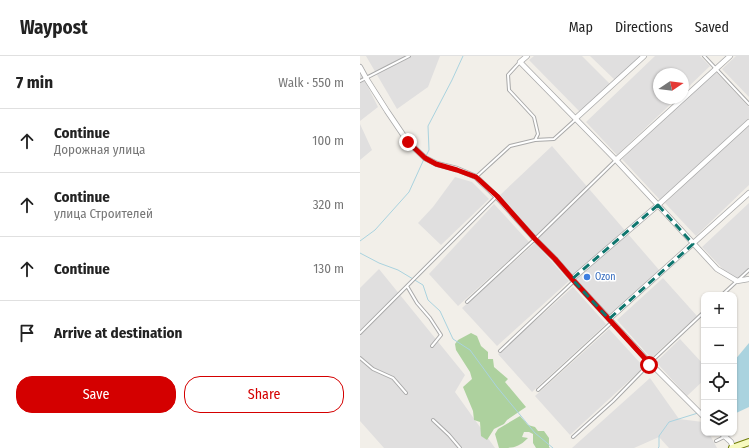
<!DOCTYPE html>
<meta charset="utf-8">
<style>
body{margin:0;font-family:"Fira Sans Condensed",sans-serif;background:#f6f6f6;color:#222}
.controls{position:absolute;right:12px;bottom:12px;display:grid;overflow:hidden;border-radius:8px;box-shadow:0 1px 3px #0004}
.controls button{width:36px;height:36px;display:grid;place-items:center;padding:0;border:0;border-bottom:1px solid #e0e0e0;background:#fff;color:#222;font:20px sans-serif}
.compass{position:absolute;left:293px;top:12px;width:36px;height:36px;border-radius:50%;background:#fff;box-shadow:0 1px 3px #0004;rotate:77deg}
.stop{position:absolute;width:12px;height:12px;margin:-9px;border:3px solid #d40000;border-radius:50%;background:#fff}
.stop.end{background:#d40000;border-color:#fff;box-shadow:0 1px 4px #0008}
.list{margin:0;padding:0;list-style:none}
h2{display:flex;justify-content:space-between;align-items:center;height:52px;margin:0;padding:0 16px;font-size:17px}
h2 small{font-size:13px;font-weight:400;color:#767676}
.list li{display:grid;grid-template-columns:26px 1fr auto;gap:12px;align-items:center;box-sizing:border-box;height:64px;padding:0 16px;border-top:1px solid #e0e0e0}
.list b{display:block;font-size:15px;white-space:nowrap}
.list p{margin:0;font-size:13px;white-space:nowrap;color:#767676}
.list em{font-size:13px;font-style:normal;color:#767676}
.actions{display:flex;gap:8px;padding:12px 16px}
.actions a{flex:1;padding:9px 0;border:1px solid #d40000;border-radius:16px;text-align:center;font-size:14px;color:#d40000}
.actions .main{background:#d40000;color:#fff}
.icon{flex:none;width:22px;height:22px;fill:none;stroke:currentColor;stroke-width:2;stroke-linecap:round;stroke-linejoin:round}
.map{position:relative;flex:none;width:389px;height:392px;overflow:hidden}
header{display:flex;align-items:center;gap:24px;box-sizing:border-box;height:56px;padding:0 20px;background:#fff;border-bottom:1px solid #e0e0e0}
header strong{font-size:19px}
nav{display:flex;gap:22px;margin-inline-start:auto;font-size:14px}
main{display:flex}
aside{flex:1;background:#fff}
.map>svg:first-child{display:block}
.residential{fill:#e0dfdf}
.forest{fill:#add19e}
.water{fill:#aad3df}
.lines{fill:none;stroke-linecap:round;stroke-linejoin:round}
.stream{stroke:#aad3df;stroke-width:1}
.lane-casing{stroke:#a9a9a9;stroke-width:4}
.street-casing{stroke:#a9a9a9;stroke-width:6}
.secondary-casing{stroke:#707d05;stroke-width:8}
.lane{stroke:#fff;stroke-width:2}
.street{stroke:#fff;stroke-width:4.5}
.secondary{stroke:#f7fabf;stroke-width:6}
.route{stroke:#d40000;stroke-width:5}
.marked{fill:none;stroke:#0f766e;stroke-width:3;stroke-dasharray:8 5;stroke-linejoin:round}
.shop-dot{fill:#3f7fe0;stroke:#fff;stroke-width:1.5}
.labels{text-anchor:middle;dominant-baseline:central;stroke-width:3;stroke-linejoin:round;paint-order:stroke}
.shop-label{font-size:10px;fill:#366cbe;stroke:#fff;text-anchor:start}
</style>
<header>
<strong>Waypost</strong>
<nav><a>Map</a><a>Directions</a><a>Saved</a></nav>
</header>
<main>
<aside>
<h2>7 min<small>Walk · 550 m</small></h2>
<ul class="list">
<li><svg class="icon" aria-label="ahead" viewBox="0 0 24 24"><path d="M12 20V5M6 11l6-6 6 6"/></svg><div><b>Continue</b><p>Дорожная улица</p></div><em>100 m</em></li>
<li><svg class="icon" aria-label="ahead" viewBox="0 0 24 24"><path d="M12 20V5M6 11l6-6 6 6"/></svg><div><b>Continue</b><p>улица Строителей</p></div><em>320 m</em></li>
<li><svg class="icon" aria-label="ahead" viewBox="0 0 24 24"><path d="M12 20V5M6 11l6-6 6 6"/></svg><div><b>Continue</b></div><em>130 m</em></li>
<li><svg class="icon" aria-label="arrive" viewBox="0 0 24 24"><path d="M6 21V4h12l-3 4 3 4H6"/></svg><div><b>Arrive at destination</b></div></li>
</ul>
<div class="actions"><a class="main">Save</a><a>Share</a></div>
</aside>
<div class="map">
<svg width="389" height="392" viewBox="0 0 389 392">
<rect width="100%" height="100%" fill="#f2efe9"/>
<path class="residential" d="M6,0H80L68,31L37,53Z
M174,0H222L250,28L220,56L169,4Z
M230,0H282L256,25Z
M295,0H340L350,10L323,36V18H299V42H317L257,99L226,66Z
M376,0H389V41L362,13Z
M0,15L18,51L0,65Z
M355,15L389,51V62L301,145L262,103Z
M389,67V129L336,180L305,147Z
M0,68L12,94L0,104Z
M192,90L300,215L250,261L138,141Z
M95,121L112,126L129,143L81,189L58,167L73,151Z
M389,147V213L375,226L342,191Z
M134,148L169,186L98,250L69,218Z
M175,187L209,225L137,290L102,252Z
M19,213L105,319L95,336L135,392H24L0,365V232Z
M303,222L337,260L291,302L257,264Z
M213,231L246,268L172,336L138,298Z
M249,273L284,311L210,379L175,340Z
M320,283L344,309V324L327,340L296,306Z
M290,322L319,363L343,366L344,377H349L357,392H309L299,381L274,392H212Z"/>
<path class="forest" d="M111,277L117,280L121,290L128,296V303H133L134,311L148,323L145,326L166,351L147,364L144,368L134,373L127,384L121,380L120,366L114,364L113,355L103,331L112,323L110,316L96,294L95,288L98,284Z
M160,360L168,369L175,371L178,375H184L189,382V391L190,392H176L173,387V378L169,376H164L162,381L168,382C158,392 153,392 139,392L135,378L138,373Z"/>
<path class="water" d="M389,287V351L374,358V305Z"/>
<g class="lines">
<path class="stream" d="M66,100L69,94L68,70L92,24L103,0
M0,185L15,174L49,136L64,103
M0,197L19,207L38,214L63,229L68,244L80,255L93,283L110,294L137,331L175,377L193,392
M298,392L299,391V380L309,366L338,357"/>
<g class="lane-casing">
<path id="lane" d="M344,0L389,48
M159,7L148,19L149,34L174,61L178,78L175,84
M0,25L49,0
M116,121L150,90L175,84L194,83L215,64
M47,230L57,247L70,262L81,279L72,290
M362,239L389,214
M107,246L175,183L255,105
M0,277L136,141
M140,295L213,226
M0,302L13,313L33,322L46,337
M178,334L252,266
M73,364L89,379L100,392
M213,381L253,345L296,301L344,256
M356,385L364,381"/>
</g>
<g class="street-casing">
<path id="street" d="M167,0L160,6L256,104L298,149L357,213L377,225L389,223
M0,11L6,22L27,55L48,86L65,102L77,108L97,113L116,121L137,141L175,183L195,203L214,225L291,308L344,361
M216,62L284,0
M256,104L370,0
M212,223L298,149L389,66
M249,263L389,137
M361,377L371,386L373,392"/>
</g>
<g class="secondary-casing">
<path id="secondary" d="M372,392L389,386"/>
</g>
<use href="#lane" class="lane"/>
<use href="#street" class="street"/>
<use href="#secondary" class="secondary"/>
</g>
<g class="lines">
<path class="route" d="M48,86L65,102L76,108L97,114L116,121L137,140L175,183L195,203L214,225L290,308L289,309"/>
</g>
<path class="marked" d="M298,149L333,188L249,263L212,223Z"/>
<circle class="shop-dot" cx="227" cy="221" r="4"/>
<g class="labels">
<g class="shop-label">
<text x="235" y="221">Ozon</text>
</g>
</g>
</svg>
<div class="controls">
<button>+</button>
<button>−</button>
<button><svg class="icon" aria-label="locate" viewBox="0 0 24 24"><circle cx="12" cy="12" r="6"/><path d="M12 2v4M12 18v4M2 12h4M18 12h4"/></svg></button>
<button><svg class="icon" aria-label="layers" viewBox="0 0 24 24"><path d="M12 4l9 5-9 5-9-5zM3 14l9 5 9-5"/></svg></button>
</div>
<svg class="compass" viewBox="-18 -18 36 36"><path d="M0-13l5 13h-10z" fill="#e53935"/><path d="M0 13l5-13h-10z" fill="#767676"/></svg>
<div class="stop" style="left:289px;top:309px"></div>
<div class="stop end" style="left:48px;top:86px"></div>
</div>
</main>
